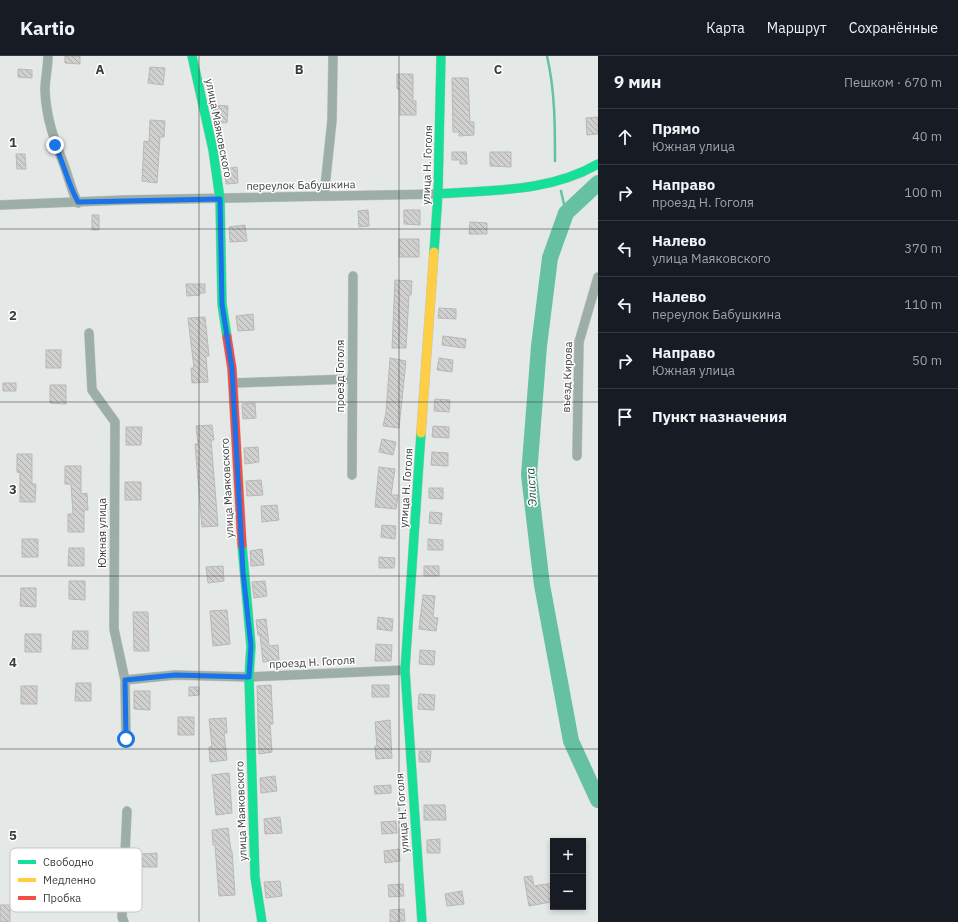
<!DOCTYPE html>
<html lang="ru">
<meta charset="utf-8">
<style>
body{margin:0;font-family:"IBM Plex Sans",sans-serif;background:#20242c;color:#f1f3f6}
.controls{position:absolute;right:12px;bottom:12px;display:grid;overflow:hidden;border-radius:0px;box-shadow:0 2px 6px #0003}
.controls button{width:36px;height:36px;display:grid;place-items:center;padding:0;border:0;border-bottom:1px solid #363941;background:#171b24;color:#f1f3f6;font:20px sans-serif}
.stop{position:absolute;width:12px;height:12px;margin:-9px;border:3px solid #1a73e8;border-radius:50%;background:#fff}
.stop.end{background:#1a73e8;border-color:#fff;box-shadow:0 1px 4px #0008}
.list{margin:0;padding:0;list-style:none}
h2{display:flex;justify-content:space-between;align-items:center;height:52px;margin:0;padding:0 16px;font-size:17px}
h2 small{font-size:13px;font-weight:400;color:#9ea1a6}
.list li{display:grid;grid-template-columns:26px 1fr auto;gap:12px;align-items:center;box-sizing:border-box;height:56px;padding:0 16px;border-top:1px solid #363941}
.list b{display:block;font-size:15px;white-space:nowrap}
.list p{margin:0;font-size:13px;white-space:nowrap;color:#9ea1a6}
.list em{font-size:13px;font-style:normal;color:#9ea1a6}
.icon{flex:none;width:22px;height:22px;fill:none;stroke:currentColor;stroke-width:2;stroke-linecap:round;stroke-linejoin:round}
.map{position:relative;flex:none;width:598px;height:866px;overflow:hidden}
header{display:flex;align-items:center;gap:24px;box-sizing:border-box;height:56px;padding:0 20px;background:#171b24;border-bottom:1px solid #363941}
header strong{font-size:19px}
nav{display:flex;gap:22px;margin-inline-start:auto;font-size:14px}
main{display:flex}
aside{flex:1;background:#171b24}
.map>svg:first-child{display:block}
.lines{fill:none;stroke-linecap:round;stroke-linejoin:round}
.stream{stroke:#65c1a1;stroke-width:2.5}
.river{stroke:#65c1a1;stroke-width:16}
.building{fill:url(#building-back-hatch);stroke:#b8b9b7}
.street-casing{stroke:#c3c5c4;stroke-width:10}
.fast-casing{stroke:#c3c5c4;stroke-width:10}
.slow-casing{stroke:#c3c5c4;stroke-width:10}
.jam-casing{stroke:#c3c5c4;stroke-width:10}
.street{stroke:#9daea7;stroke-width:9}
.fast{stroke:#16e098;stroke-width:9}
.slow{stroke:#ffcf43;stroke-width:9}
.jam{stroke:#f24e42;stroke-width:9}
.route{stroke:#1a73e8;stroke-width:5}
.grid{fill:none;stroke:#3a3d3c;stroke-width:1;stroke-opacity:0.55}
.labels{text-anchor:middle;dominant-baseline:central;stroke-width:3;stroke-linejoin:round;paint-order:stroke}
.street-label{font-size:11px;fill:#3a3d3c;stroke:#fff}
.water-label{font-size:12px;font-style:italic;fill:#194b38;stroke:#fff}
.key{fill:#fff;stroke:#c4c5c4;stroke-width:1}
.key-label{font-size:11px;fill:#3a3d3c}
.grid-label{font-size:13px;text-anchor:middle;font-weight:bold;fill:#3a3d3c;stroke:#fff;stroke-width:3;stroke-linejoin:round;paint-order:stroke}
</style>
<header>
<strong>Kartio</strong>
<nav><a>Карта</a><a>Маршрут</a><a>Сохранённые</a></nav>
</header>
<main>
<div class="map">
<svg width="598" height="866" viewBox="0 0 598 866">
<defs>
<pattern id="building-back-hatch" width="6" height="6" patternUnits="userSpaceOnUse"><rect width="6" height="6" fill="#d0d0cf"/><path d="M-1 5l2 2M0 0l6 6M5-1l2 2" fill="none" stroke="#aaaaa9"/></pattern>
</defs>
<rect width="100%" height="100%" fill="#e4e8e6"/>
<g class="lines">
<path class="stream" d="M547,0C555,35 555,69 555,105
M561,135L566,157"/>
<path class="river" d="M598,127L566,157L550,202L539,290L529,419L542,529L571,685L598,744"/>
</g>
<path class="building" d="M65,0H80V8L65,7Z
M150,11L165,12L163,29L148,27Z
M18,13L32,14V22L18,21Z
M397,18H413V45H416V59H400V33H397Z
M452,22H468L470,66H474V79L459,80V76H453Z
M213,49L228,50L227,67L215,66Z
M598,61V78L587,79L586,62Z
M150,64L165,65L164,81H160L157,127L142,125L144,85L149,86Z
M452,96H466L467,108H460V104H452Z
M490,96H511V111L490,110Z
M16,98H25L26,113H17Z
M237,111L238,127L226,128L224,113Z
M368,154L369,170L359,171L358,155Z
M404,154H420V169L404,168Z
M92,159H99V174H92Z
M470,166L487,167V178H469Z
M245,169L247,185L230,186L229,171Z
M399,183H419V201H399Z
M395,224L412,225L411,239H409L406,292H392Z
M186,228H205V237H200V239L187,240Z
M439,252L456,253V263L438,262Z
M253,258L254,274L238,275L236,260Z
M205,261L209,300H206L208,326L192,327L191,312H194L188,262Z
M443,280L466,283L465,292L442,289Z
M46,294H61V312H46Z
M390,302L406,305L399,372L383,370L386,357Z
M439,302L453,304L452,316L437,314Z
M3,327H16V335H3Z
M50,329H66V348L50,347Z
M435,343L450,344L449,356L434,355Z
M255,347L256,362L243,363L242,348Z
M212,369L214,384H211L218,470L202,471L195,388H198L196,370Z
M433,370L449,371V382L432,381Z
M126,371H142L141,389H126Z
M382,383L396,386L393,399L379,396Z
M258,391L259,406L245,408L244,392Z
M432,396L448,397V410L431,409Z
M17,398H32V428H36L35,446H20V417L17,416Z
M65,410H81V438L87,437L88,454H84V476H68V458H73L71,428H65Z
M379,411L395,413L391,439H398L396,453L375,451Z
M261,424L263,439L247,440L246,425Z
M125,426H141V444H125Z
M429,432H443V443L429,442Z
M277,449L279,464L262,466L261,450Z
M430,456L442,457L441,468L429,467Z
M382,469L396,470L395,483L381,481Z
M22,483H38V501H22Z
M428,483L443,484V494H428Z
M69,492H84V510H68Z
M262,493L264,509L251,510L250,495Z
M379,501L395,502L394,512H379Z
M223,510L224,525L208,527L206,511Z
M424,510H439V520H424Z
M69,525H85V544L69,543Z
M265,525L267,540L254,542L252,526Z
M21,532H36V551L20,550Z
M423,539L435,540L433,561L438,562L436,575L419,573Z
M227,554L230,588L213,590L210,555Z
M133,556H148L149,595H134Z
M378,561L393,563L392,575L377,573Z
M266,563L269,590L278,589L279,604L263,606L260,579H258L256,564Z
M73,575H88V593H72Z
M25,578H41V596H25Z
M376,588L392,589L391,605H375Z
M420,594L435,595L434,609L419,608Z
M76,627H91V645H75Z
M271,629L273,668H270L272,696L259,698L257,630Z
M372,629H389V641H372Z
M21,630H37V648H21Z
M189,631H199V639L189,640Z
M134,635H150V654L134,653Z
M419,638L435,639L434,654L418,653Z
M178,661H194V679H178Z
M226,662L227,677H224L227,704L210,706L209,691L212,690L209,663Z
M390,664L392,702L376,703L375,690H377L375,666Z
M419,695H431L430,706H419Z
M229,717L232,757L216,759L212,719Z
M275,720L277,735L261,737L260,722Z
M391,729V737L375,738L374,730Z
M424,749H445L446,764H424Z
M280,761L282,777L265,778L264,763Z
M396,765L397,777L382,778L381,766Z
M228,772L231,795H232L235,839L219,840L215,789H213L212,774Z
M440,783V797H427V784Z
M399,793L400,805L385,807L384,795Z
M157,797V811H142V798Z
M532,820L534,830L553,827V841H550L551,846L529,850L524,821Z
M280,825L282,840L266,842L264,826Z
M403,828L404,840L389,841L388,829Z
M462,835L464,848L447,850L445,838Z
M0,849H10V866L0,865Z
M404,853L405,865L390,866V854Z"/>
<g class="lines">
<g class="street-casing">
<path id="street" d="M48,0C48,11 45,23 45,34C46,62 54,83 64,109C69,122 71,134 78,147
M324,140L332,64L333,0
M0,149L124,144L438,138
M89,277L92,334L115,366L114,573L125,624L126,683
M233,327L352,323
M577,400L579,286L598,221
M352,419L353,220
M125,624L175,619L249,621L405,614
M124,866L122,861L127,755"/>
</g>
<g class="fast-casing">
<path id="fast" d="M192,0L213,94L220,143L222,248L227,281
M438,138C492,134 550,136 598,108
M434,196L438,138L441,0
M421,377L405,614L422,866
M242,489L251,590L249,621L255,821L262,866"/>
</g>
<g class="slow-casing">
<path id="slow" d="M421,377L434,196"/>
</g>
<g class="jam-casing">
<path id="jam" d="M227,281L232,313L242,489"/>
</g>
<use href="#street" class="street"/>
<use href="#fast" class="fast"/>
<use href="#slow" class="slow"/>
<use href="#jam" class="jam"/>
</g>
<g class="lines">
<path class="route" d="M55,89C64,108 68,128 78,146L220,143L222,248L232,313L243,516L251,590L249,621L175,619L125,624L126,683"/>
</g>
<path class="grid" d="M199,0V866M399,0V866M0,173H598M0,346H598M0,520H598M0,693H598"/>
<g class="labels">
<g class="street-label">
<text transform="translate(219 72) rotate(79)">улица Маяковского</text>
<text transform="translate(427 109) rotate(-88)">улица Н. Гоголя</text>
<text transform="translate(301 129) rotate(-1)">переулок Бабушкина</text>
<text transform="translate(340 320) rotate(-90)">проезд Гоголя</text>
<text transform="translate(567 321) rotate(-88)">въезд Кирова</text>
<text transform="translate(227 432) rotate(-93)">улица Маяковского</text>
<text transform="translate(406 432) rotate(-86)">улица Н. Гоголя</text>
<text transform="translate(102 477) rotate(-90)">Южная улица</text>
<text transform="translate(312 606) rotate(-3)">проезд Н. Гоголя</text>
<text transform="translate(241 755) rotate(-92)">улица Маяковского</text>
<text transform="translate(402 757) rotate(-94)">улица Н. Гоголя</text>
</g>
<g class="water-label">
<text transform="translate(531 431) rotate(-94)">Элиста</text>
</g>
</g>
<rect x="10" y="792" width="132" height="64" rx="6" class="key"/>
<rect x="18" y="804" width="18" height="4" fill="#16e098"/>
<rect x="18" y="822" width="18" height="4" fill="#ffcf43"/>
<rect x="18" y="840" width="18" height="4" fill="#f24e42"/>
<g class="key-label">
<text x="43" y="810">Свободно</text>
<text x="43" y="828">Медленно</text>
<text x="43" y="846">Пробка</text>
</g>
<g class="grid-label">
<text x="100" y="18">A</text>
<text x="299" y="18">B</text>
<text x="498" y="18">C</text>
<text x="13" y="91">1</text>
<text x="13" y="264">2</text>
<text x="13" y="438">3</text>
<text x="13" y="611">4</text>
<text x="13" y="784">5</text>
</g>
</svg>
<div class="controls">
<button>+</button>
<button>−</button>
</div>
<div class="stop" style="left:126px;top:683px"></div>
<div class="stop end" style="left:55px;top:89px"></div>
</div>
<aside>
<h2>9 мин<small>Пешком · 670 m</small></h2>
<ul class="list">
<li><svg class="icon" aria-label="ahead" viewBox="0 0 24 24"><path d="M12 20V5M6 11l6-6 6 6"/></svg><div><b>Прямо</b><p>Южная улица</p></div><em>40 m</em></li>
<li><svg class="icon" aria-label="right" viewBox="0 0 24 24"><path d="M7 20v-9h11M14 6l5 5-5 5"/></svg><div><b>Направо</b><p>проезд Н. Гоголя</p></div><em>100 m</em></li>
<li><svg class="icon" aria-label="left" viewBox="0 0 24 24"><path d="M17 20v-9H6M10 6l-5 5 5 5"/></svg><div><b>Налево</b><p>улица Маяковского</p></div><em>370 m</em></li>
<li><svg class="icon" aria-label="left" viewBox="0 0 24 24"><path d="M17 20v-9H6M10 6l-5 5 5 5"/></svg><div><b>Налево</b><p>переулок Бабушкина</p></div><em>110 m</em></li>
<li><svg class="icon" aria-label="right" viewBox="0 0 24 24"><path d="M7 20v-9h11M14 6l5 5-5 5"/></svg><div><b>Направо</b><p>Южная улица</p></div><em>50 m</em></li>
<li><svg class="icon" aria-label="arrive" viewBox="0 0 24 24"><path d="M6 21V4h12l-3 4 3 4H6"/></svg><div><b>Пункт назначения</b></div></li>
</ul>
</aside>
</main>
